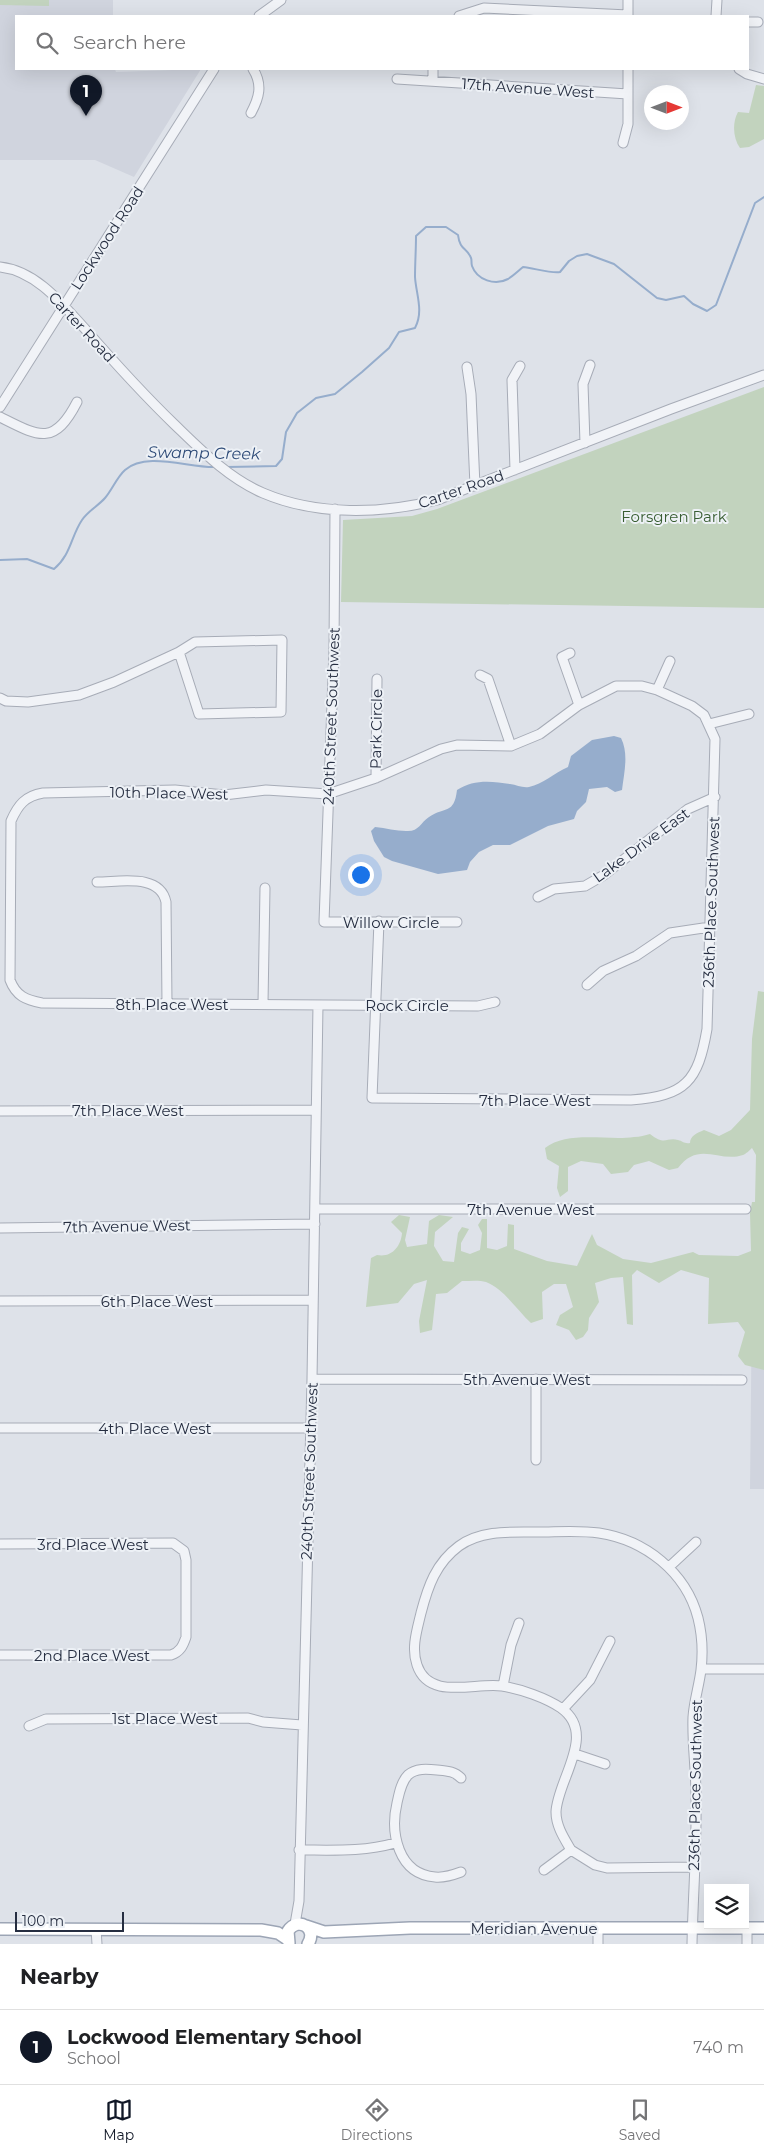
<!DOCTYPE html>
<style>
body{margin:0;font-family:Montserrat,sans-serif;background:#f2f2f2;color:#202124}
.controls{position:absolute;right:15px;bottom:15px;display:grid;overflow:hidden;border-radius:0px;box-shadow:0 5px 20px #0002}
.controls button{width:45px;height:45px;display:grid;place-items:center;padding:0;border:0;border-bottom:1px solid #e0e0e0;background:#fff;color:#202124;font:25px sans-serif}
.compass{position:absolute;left:644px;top:85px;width:45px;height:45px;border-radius:50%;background:#fff;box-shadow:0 5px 20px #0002;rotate:90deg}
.scale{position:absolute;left:15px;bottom:12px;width:109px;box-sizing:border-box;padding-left:5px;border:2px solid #262e41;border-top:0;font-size:14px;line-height:18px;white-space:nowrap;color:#262e41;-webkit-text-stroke:4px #edf1f6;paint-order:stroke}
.you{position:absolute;left:360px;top:874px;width:18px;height:18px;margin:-12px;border:4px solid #fff;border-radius:50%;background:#1a73e8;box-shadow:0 0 0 8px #1a73e833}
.badge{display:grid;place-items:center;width:32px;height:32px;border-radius:50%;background:#111827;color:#fff;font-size:16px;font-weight:700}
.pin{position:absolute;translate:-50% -41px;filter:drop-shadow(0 1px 2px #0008)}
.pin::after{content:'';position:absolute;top:26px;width:18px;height:15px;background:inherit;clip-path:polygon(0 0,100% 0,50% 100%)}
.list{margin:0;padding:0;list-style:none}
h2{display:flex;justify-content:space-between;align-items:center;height:65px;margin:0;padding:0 20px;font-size:21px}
h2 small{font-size:16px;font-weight:400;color:#757577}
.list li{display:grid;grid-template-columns:32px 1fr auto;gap:15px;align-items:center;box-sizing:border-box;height:75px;padding:0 20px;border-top:1px solid #e0e0e0}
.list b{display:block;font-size:19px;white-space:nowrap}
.list p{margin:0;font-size:16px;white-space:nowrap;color:#757577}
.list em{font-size:16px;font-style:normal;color:#757577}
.icon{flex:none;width:28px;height:28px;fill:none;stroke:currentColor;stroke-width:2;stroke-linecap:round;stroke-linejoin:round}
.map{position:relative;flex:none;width:764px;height:1944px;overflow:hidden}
.search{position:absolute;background:#fff;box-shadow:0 5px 20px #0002;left:15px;right:15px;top:15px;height:55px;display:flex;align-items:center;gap:12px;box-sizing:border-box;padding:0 18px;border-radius:0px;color:#757577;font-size:19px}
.sheet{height:140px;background:#fff}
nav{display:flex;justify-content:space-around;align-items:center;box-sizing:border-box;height:70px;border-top:1px solid #e0e0e0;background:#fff;font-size:14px;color:#757577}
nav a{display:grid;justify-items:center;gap:2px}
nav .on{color:#111827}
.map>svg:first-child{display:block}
.built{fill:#d0d4de}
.green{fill:#c2d3be}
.water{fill:#96adcc}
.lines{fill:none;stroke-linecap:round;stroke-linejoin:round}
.stream{stroke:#96adcc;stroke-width:2}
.minor-casing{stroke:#a7acb7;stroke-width:11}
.major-casing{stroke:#9ca5b5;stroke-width:14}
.minor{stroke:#f1f3f7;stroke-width:9}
.major{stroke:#fff;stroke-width:11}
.labels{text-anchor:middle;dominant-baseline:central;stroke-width:4;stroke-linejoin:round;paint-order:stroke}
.street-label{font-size:15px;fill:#262e41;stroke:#edf1f6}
.park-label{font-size:15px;fill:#385d32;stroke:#edf1f6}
.water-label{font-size:16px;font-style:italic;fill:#2d4a77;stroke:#edf1f6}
</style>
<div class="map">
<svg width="764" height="1944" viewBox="0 0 764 1944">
<rect width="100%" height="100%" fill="#dee2e9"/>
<path class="built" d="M0,0H113V16H16V69H115L116,72L201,69L134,177L95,160H0Z
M752,1293L764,1294V1489H750Z"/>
<path class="green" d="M0,0H49V6L0,5Z
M756,85L764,86V139L749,147L740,148C733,138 732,123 738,112L749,113Z
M764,387V608L341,602L343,520L412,516L437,509Z
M758,991L764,992V1370L745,1365L738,1356L745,1332L738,1322L708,1324L709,1278L681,1270L659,1283L637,1270L632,1275L633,1325L627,1324L623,1277L611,1278L595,1283L599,1302L589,1318L588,1330L583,1337L576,1340L569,1330L556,1325L560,1315L573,1307L566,1284H554L542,1292L543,1319L531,1323C517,1310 504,1289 486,1282C480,1280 470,1281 462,1281L447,1293L436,1294L432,1330L420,1333L419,1321L427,1280L414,1284L398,1303L366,1307L371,1258L377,1255C392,1258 401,1246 402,1233L391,1222L399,1215L410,1217L405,1240L407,1247L427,1244L429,1221L439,1215L453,1217L435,1232L434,1246L443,1261L454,1262L458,1233L462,1227L469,1229L461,1243V1251L470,1254L480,1250L482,1233L478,1225L482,1219H487V1248L497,1250L507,1246L508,1224L514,1225V1249L547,1261L577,1266L592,1234L597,1245L623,1259L651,1263L693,1252L699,1255L738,1256L751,1251L750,1213L752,1202H755L756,1155L752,1148C750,1150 746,1154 743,1155C719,1163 699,1140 678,1168L669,1170L649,1161L634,1165L628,1172L611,1174L603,1164L581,1161L568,1167V1191L560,1197L557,1188L559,1166L547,1159L545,1148C568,1130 607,1141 634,1137C640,1137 645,1135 650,1134C665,1146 666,1137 678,1140C683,1141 684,1144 690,1143C690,1136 697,1133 704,1130L719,1136L731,1130L750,1110L752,1039Z"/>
<path class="water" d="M614,736L621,738C629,754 624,773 622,790L615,792L607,787L589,789L586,802L577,811L574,819L548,826L510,845H493L479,852L470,862L467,870L438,874L392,861L384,857L374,841L371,831L375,827C386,828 396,831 406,831C419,832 420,823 429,817C445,806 454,815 457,790C473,779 492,781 510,784C517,785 522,788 529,787C543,784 554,773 568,767L571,756L592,740Z"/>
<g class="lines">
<path class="stream" d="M227,467L276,466L282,459L286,432L297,413L316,398L335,394L362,372L389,348L399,332L415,328C424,311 416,294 415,277C415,263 416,250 416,236L426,227H446L458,235C460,251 467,247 471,258C472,260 471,263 472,266C477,280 495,286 508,279C513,276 518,271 523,267C533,268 553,274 560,272L569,261L577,256L587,254L614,264L657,298L666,300L684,296L693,304L707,311L716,305L755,203L764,197
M0,560L27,559L54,569C71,555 71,536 82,520C88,511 98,506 105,498C112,490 117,477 125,470C146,451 189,468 215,467"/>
<g class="minor-casing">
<path id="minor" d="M259,16L281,0
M459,16L484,8L628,15
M628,16V0
M716,16L717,0
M748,22H758
M433,69V81
M739,69L747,74L764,79
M397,79L628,94
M251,113C259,98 263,85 253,69
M623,143L628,124V69
M0,267C37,271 63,305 86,330C114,362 143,394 174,424C201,450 228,478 263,493C317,516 382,514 437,500L671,409L764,375
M467,367L471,394L475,486
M0,407L214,69
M0,417C38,436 54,447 77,402
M585,443L583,384L590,365
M515,470L512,380L520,366
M335,509L334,649L324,922H457
M282,640L281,712L199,714L179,652L195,642Z
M570,653L562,657L579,705
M480,675L488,679L511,746
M657,690L670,661
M0,698L6,701L28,702L79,695L114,682L179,652
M709,724L749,714
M376,778L377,679
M97,882C120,882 160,873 166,902L167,1004
M538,897L554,889L585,886L604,875L688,809L715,797
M379,921L372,1098L631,1100C686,1096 698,1081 707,1029L715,739L704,715L692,706L657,690L642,686H616L579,705L540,734L511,746L457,745L441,749L376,778L328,794L266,790L224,795L175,790L43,793C25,796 18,805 11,821L10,980C16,996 26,1000 42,1003L478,1006L495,1002
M587,985L603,971L636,956L670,933L710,927
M263,1003L265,888
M0,1111L315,1110
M315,1209H746
M0,1228L315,1224
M0,1301L313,1300
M312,1379L742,1380
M0,1428H310
M536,1460V1379
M0,1544L173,1543L184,1551L186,1560V1637C183,1646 180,1652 171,1655H0
M669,1567L696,1542
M701,1669H764
M503,1686L511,1645L519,1623
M563,1709L590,1680L610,1641
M29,1726L46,1719L248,1718L263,1722L302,1725
M575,1754L605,1764
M461,1778C454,1771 447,1771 437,1770C427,1769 416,1768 408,1775C401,1782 399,1794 397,1803C390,1833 398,1874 435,1877C444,1878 453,1875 461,1872
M299,1850C332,1850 364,1852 395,1843
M571,1850L595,1865L607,1868L694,1867
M544,1870L571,1850C564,1838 556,1826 556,1812C557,1780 598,1734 561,1708C546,1698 521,1689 502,1686C475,1682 429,1701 417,1665C411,1648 417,1630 421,1613C428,1586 436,1563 459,1546C481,1530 511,1532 536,1532C557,1532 579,1530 599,1533C645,1540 686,1572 698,1618C702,1634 703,1653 701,1670C699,1686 694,1701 693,1717C692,1743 696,1770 696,1796C697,1845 693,1895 692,1944
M295,1924L299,1901L312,1379L318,1005
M747,1928V1944
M96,1929L97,1944
M598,1944V1927"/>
</g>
<g class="major-casing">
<path id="major" d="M306,1926L324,1932L410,1928H764
M0,1929L261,1930L278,1933L287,1939
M289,1943L288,1931C298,1916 318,1928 308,1944"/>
</g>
<use href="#minor" class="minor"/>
<use href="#major" class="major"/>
</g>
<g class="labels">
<g class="street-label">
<text transform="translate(528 88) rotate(4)">17th Avenue West</text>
<text transform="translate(107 238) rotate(-57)">Lockwood Road</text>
<text transform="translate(82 327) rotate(47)">Carter Road</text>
<text transform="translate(461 489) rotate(-19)">Carter Road</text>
<text transform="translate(331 716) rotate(-88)">240th Street Southwest</text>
<text transform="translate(376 729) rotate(-89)">Park Circle</text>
<text transform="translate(169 793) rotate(1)">10th Place West</text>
<text transform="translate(641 845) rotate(-36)">Lake Drive East</text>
<text transform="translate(711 902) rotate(-88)">236th Place Southwest</text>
<text x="391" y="922">Willow Circle</text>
<text x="172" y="1004">8th Place West</text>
<text x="407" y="1005">Rock Circle</text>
<text x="535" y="1100">7th Place West</text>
<text x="128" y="1110">7th Place West</text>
<text x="531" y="1209">7th Avenue West</text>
<text transform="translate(127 1226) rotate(-1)">7th Avenue West</text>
<text x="157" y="1301">6th Place West</text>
<text x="527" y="1379">5th Avenue West</text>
<text x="155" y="1428">4th Place West</text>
<text transform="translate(309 1471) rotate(-88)">240th Street Southwest</text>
<text x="93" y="1544">3rd Place West</text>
<text x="92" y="1655">2nd Place West</text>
<text x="165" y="1718">1st Place West</text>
<text transform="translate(695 1785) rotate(-89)">236th Place Southwest</text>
<text x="534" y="1928">Meridian Avenue</text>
</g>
<g class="park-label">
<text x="674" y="516">Forsgren Park</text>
</g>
<g class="water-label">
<text transform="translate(204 453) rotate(1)">Swamp Creek</text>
</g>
</g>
</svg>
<div class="controls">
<button><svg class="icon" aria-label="layers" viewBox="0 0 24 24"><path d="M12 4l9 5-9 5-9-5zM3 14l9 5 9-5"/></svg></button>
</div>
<svg class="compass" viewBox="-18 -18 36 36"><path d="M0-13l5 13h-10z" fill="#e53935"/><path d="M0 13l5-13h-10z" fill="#757577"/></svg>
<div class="scale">100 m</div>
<div class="you"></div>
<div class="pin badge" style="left:86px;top:116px">1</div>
<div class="search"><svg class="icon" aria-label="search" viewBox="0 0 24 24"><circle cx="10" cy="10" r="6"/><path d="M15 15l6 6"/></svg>Search here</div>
</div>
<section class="sheet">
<h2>Nearby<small></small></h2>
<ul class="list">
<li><span class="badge">1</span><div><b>Lockwood Elementary School</b><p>School</p></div><em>740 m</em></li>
</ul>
</section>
<nav>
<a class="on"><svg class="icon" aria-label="map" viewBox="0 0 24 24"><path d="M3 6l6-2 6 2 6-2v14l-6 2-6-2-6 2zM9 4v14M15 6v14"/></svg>Map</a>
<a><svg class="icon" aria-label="directions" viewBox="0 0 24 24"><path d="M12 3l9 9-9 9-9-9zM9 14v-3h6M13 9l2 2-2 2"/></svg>Directions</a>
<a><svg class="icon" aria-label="saved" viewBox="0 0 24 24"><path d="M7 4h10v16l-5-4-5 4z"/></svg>Saved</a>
</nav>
